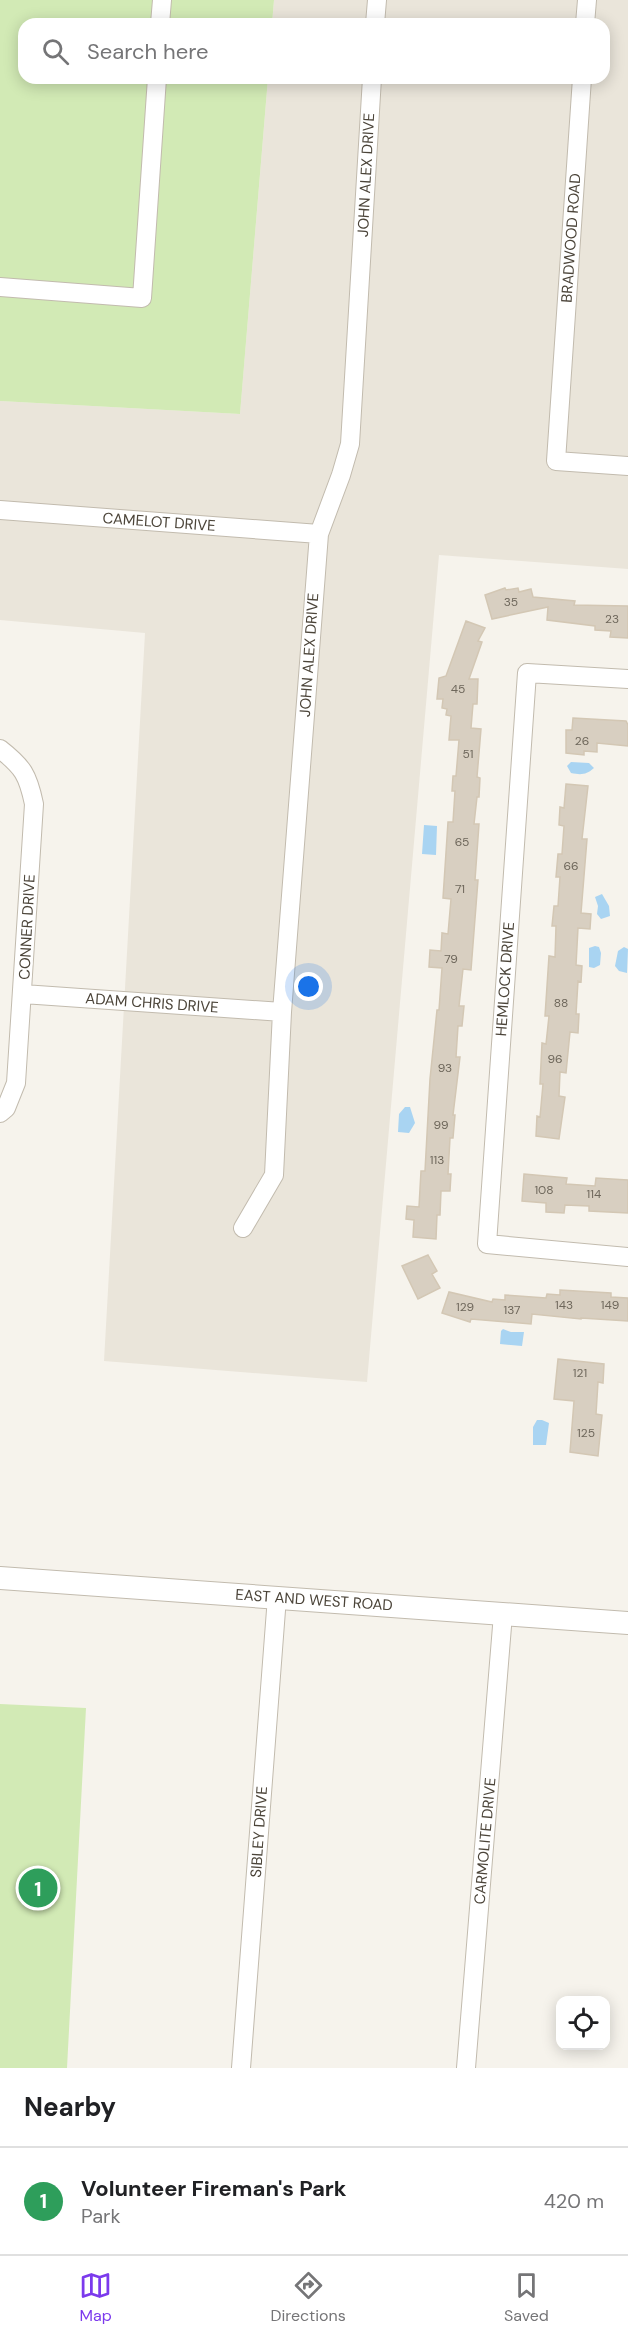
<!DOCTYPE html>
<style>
body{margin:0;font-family:"DM Sans",sans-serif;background:#f6f6f6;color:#202124}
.controls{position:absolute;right:18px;bottom:18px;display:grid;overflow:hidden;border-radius:12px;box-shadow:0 3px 15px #0003}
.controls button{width:54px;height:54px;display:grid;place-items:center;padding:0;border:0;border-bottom:2px solid #e0e0e0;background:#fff;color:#202124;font:30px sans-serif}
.you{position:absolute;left:309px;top:987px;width:21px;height:21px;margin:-15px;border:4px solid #fff;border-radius:50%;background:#1a73e8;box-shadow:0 0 0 9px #1a73e833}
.badge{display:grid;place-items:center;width:39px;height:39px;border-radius:50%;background:#7c3aed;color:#fff;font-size:20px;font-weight:700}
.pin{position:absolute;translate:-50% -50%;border:3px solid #fff;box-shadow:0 2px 6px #0006}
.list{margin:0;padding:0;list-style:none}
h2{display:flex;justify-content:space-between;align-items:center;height:78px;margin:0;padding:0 24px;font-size:26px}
h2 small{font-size:20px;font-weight:400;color:#757577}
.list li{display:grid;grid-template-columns:39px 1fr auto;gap:18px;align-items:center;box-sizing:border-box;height:108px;padding:0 24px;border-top:2px solid #e0e0e0}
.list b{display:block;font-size:22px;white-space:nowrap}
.list p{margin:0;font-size:20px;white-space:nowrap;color:#757577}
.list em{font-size:20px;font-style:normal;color:#757577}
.icon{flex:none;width:33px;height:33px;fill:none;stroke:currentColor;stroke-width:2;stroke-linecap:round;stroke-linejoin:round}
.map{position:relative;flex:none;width:628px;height:2068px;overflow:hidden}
.search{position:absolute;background:#fff;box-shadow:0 3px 15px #0003;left:18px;right:18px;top:18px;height:66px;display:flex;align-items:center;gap:15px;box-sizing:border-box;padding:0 21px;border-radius:18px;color:#757577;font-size:22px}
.sheet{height:186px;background:#fff}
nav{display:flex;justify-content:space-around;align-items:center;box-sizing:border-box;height:84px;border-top:2px solid #e0e0e0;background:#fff;font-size:16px;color:#757577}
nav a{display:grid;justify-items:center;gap:3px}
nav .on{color:#7c3aed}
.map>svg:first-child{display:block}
.residential{fill:#eae5da}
.green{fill:#d2eab5}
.water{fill:#a9d4f2}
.building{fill:#d8cfc1;stroke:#d3c7b4;stroke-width:1.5}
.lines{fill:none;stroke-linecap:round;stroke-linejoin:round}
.minor-casing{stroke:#c2bbae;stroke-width:20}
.tertiary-casing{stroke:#c2bbae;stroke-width:24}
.minor{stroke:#fff;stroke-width:18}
.tertiary{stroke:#fff;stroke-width:22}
.labels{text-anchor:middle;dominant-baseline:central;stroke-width:4.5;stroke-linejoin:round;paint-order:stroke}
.number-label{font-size:12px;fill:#6e675b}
.street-label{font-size:15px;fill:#4b4439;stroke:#fff}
</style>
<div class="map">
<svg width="628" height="2068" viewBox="0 0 628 2068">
<rect width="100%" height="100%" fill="#f6f3ec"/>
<path class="residential" d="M274,0H628V569L439,555L367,1382L104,1361L145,633L0,620V401L240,414L268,78H604V24H272Z"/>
<path class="green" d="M0,0H274L272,24H24V78H268L240,414L0,401Z
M0,1704L86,1708L67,2068H0Z"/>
<path class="water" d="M571,762L589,763L594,768C586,775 581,775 571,773L567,766Z
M424,825L437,826L436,855L422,854Z
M602,894L609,906L610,916L601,919L597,914L598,906L595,897Z
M595,946L599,947L601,953L600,965L594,968L589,967V948Z
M624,947L628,949L627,973L619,971L615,966L618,951Z
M405,1107H410L415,1123L409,1133L398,1132L399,1114Z
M503,1329L511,1332H524L522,1346L500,1344L501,1331Z
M537,1420H542L549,1423L546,1445H533V1427Z"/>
<path class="building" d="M505,588L506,590L518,588L519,592L531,589L533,597L575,601L574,605L628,606V638L610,637L611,631L595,630V626L547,620L548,607L492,619L485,595Z
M466,621L485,628L478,641L482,642L469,679H478L477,704H473L471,728L481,729L477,777L480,778L479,797H477L474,824H479L475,880H478L471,970L463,969L459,1006H464L462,1026H458L456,1057H460L453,1115H455L453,1138H450L448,1174H451L450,1191H441L440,1215H437L436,1239L413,1237L414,1220L406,1219L407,1206L419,1207L421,1171H425L430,1079L437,1010H439L442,968L429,967L430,950L441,951L442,933L448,934L451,899L443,898L448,822H453L455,791H452L453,776H456L459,740H449L451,716L446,715L447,709L442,708L443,699H437L439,678L446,676Z
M573,718L626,721L628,725V746L597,743V752L584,751V755L566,753V730H572Z
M566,784L588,786L582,839H587L581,913L591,914L590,929L578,928L576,965L582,966L581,982L578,981L576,1014H579L578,1033L570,1032L566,1073L560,1072L559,1096L565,1097L559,1139L536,1136L537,1116L540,1117L543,1084H540L542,1043L546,1044L549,1016H545L549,956L555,957L556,926H552L554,906H558L560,877H556L558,854H562L564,826L559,825L560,807L564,808Z
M524,1174L567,1178L566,1184L595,1186L596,1178L628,1180V1213L589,1211V1206L565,1205L564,1213L546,1212V1203L522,1201Z
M428,1255L437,1271L432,1274L440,1288L418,1299L402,1266Z
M560,1290L611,1293V1297L628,1298V1321L581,1318V1319L532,1314L531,1324L471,1319L470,1322L442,1313L449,1292L492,1302L493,1299L505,1300V1295L546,1298L547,1294L560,1295Z
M558,1359L604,1364L603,1383L598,1382L596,1414L602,1415L598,1456L570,1452L574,1401L554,1399Z"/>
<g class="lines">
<g class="minor-casing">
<path id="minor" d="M160,24L162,0
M375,24L377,0
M585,24L587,0
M582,78L556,461L628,466
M0,287L142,298L157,78
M0,510L319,534
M628,679L527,673L487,1244L628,1257
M0,749C23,767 28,775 34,804L16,1083L6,1108L0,1113
M23,994L282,1012
M243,1228L274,1175L282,1012L319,534L341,475L350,444L372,78
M241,2068L277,1597
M466,2068L503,1614"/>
</g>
<g class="tertiary-casing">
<path id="tertiary" d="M0,1578L628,1623"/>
</g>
<use href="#minor" class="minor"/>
<use href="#tertiary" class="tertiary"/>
</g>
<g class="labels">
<g class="number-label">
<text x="511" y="602">35</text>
<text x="612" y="619">23</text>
<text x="458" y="689">45</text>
<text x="582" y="741">26</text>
<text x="468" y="754">51</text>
<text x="462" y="842">65</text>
<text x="571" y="866">66</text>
<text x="460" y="889">71</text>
<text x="451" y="959">79</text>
<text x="561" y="1003">88</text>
<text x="555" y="1059">96</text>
<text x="445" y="1068">93</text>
<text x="441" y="1125">99</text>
<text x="437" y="1160">113</text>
<text x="544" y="1190">108</text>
<text x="594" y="1194">114</text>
<text x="564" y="1305">143</text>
<text x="610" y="1305">149</text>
<text x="465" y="1307">129</text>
<text x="512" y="1310">137</text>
<text x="580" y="1373">121</text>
<text x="586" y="1433">125</text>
</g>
<g class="street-label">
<text transform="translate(366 175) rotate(-87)">JOHN ALEX DRIVE</text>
<text transform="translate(571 238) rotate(-86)">BRADWOOD ROAD</text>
<text transform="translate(159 522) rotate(4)">CAMELOT DRIVE</text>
<text transform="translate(309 655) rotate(-86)">JOHN ALEX DRIVE</text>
<text transform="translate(27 927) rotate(-87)">CONNER DRIVE</text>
<text transform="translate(505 979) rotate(-86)">HEMLOCK DRIVE</text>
<text transform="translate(152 1003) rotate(4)">ADAM CHRIS DRIVE</text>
<text transform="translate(314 1600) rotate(4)">EAST AND WEST ROAD</text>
<text transform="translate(259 1832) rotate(-86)">SIBLEY DRIVE</text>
<text transform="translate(485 1841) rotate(-85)">CARMOLITE DRIVE</text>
</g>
</g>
</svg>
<div class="controls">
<button><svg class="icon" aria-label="locate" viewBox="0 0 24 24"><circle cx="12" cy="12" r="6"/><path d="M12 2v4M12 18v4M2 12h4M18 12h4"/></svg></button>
</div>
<div class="you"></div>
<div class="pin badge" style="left:38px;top:1888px;background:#2e9e5b">1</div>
<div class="search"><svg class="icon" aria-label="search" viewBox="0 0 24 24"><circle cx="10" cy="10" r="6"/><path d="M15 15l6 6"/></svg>Search here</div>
</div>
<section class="sheet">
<h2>Nearby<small></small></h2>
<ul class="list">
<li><span class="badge" style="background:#2e9e5b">1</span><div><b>Volunteer Fireman's Park</b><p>Park</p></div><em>420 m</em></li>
</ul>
</section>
<nav>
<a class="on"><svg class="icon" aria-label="map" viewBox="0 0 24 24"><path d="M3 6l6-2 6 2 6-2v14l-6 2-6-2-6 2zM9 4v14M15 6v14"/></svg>Map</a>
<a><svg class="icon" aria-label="directions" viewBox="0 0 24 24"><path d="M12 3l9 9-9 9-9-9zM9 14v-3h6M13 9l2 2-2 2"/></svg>Directions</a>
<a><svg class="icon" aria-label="saved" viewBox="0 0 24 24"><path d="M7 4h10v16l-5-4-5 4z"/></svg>Saved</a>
</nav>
